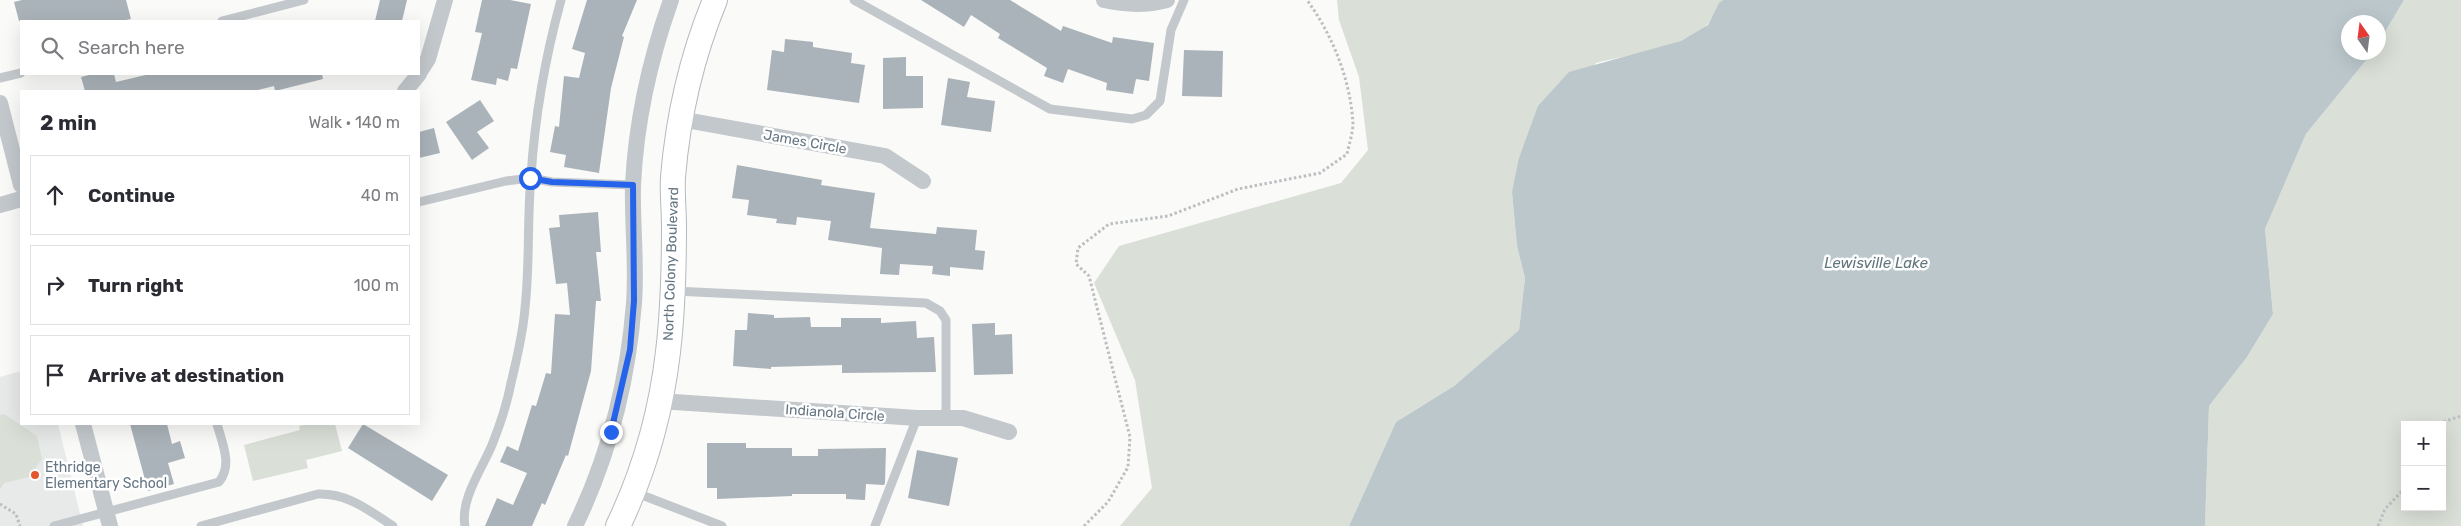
<!DOCTYPE html>
<meta charset="utf-8">
<style>
body{margin:0;font-family:Rubik,sans-serif;background:#f2f2f3;color:#2b2b33}
.controls{position:absolute;right:15px;bottom:15px;display:grid;overflow:hidden;border-radius:0px;box-shadow:0 5px 20px #0002}
.controls button{width:45px;height:45px;display:grid;place-items:center;padding:0;border:0;border-bottom:1px solid #e1e1e2;background:#fff;color:#2b2b33;font:25px sans-serif}
.compass{position:absolute;left:2341px;top:15px;width:45px;height:45px;border-radius:50%;background:#fff;box-shadow:0 5px 20px #0002;rotate:346deg}
.stop{position:absolute;width:15px;height:15px;margin:-11px;border:4px solid #2563eb;border-radius:50%;background:#fff}
.stop.end{background:#2563eb;border-color:#fff;box-shadow:0 1px 5px #0008}
.list{margin:0;padding:0;list-style:none}
h2{display:flex;justify-content:space-between;align-items:center;height:65px;margin:0;padding:0 20px;font-size:21px}
h2 small{font-size:16px;font-weight:400;color:#7c7c81}
.list li{display:grid;grid-template-columns:32px 1fr auto;gap:15px;align-items:center;box-sizing:border-box;height:80px;margin:0 10px 10px;padding:0 10px;border:1px solid #e1e1e2;border-radius:0px}
.list b{display:block;font-size:19px;white-space:nowrap}
.list em{font-size:16px;font-style:normal;color:#7c7c81}
.icon{flex:none;width:28px;height:28px;fill:none;stroke:currentColor;stroke-width:2;stroke-linecap:round;stroke-linejoin:round}
.map{position:relative;flex:none;width:2461px;height:526px;overflow:hidden}
.search{position:absolute;background:#fff;box-shadow:0 5px 20px #0002;left:20px;top:20px;width:400px;height:55px;display:flex;align-items:center;gap:12px;box-sizing:border-box;padding:0 18px;border-radius:0px;color:#7c7c81;font-size:19px}
.panel{position:absolute;background:#fff;box-shadow:0 5px 20px #0002;left:20px;top:90px;width:400px;height:335px;border-radius:0px}
.map>svg:first-child{display:block}
.built{fill:#e8e9e9}
.green{fill:#dadfd7;fill-rule:evenodd}
.water{fill:#bbc7cb}
.building{fill:#aab3b9}
.lines{fill:none;stroke-linecap:round;stroke-linejoin:round}
.secondary-casing{stroke:#b3babf;stroke-width:26}
.path{stroke:#bbbfc2;stroke-width:3;stroke-dasharray:2.5 2.5;stroke-linecap:butt}
.lane{stroke:#c3c8cc;stroke-width:9}
.street{stroke:#c3c8cc;stroke-width:16}
.secondary{stroke:#fff;stroke-width:24}
.route{stroke:#2563eb;stroke-width:6}
.poi-dot{fill:#e4572e;stroke:#fff;stroke-width:2}
.labels{text-anchor:middle;dominant-baseline:central;stroke-width:5;stroke-linejoin:round;paint-order:stroke}
.street-label{font-size:14px;fill:#657683;stroke:#fff}
.poi-label{font-size:14px;fill:#657683;stroke:#fff;text-anchor:start}
.water-label{font-size:15px;font-style:italic;fill:#60757c;stroke:#fff}
</style>
<div class="map">
<svg width="2461" height="526" viewBox="0 0 2461 526">
<rect width="100%" height="100%" fill="#fafaf8"/>
<path class="built" d="M21,371V424H58L83,526H0V377Z"/>
<path class="green" d="M1337,0H1723C1715,6 1714,19 1706,26C1677,50 1632,54 1596,63L1512,192L1517,246L1525,278L1519,330L1454,386L1396,422L1349,526H1120L1152,488L1135,380L1094,283L1119,246L1341,183L1368,150L1359,77L1339,20Z
M2404,0H2461V526H2205L2209,406L2247,357L2273,314L2265,229L2306,134L2372,53L2378,52L2379,42ZM2405,425H2442V507H2405Z
M4,414L37,436L42,459L29,477L4,483L0,489V415Z
M309,424H335L342,451L306,460L308,468L253,481L244,445L300,430L299,426Z"/>
<path class="water" d="M1723,0H2404L2379,42L2378,22H2348V52L2372,53L2306,134L2265,229L2273,314L2247,357L2209,406L2205,526H1349L1396,422L1454,386L1519,330L1525,278L1517,246L1512,192L1519,158L1538,106L1569,72L1681,41L1708,25L1719,3Z"/>
<path class="building" d="M22,0H126L131,19L121,21H19L14,2Z
M380,0H407L402,21H375Z
M482,0H510L531,4L517,69L511,68L508,81L497,78L496,85L471,80L482,33L475,32Z
M587,0H637L622,36L624,37L611,88L599,173L564,167L566,155L550,152L555,126L559,127L564,76L579,78L585,53L572,49Z
M921,0H1010L1061,31L1063,26L1112,43L1113,37L1154,43L1149,81L1136,79L1133,94L1106,90L1107,83L1068,69L1063,83L1044,76L1047,68L998,38L1000,34L971,15L964,27Z
M785,39L813,42V47L852,53L851,63L865,65L859,103L767,90L772,50L784,52Z
M1184,50L1223,51L1222,97L1182,96Z
M906,57V76H923V108L883,109V58Z
M93,74H114L116,82L150,74H322L323,79L275,91L274,86L254,91H85L81,77Z
M948,78L970,82L967,97L995,101L991,132L941,125Z
M480,100L494,121L477,132L489,148L472,160L446,122Z
M434,128L440,153L419,158V132Z
M737,165L822,180L821,185L875,193L870,228L936,234L937,227L977,230L975,250L985,251L983,270L950,267V276L932,274L933,266L900,264L899,275L880,274L882,248L828,240L831,221L797,217L796,225L776,223L777,219L747,215L749,200L732,198Z
M598,212L601,252H596L601,301H596L591,371L568,456L566,455L545,505L542,503L532,526H485L497,498L513,505L527,473L500,462L507,446L518,451L532,405L536,406L546,373L551,374L555,314L570,315L567,283L556,284L549,228L560,227L559,215Z
M748,313L774,315V318L810,317L811,327H841V318H881V323L916,321L917,338L934,337L936,372L842,373V365L771,367V369L733,366L735,330H747Z
M995,323V335L1012,334L1013,374L974,375L972,324Z
M130,424H167L172,444L180,441L185,458L168,463L174,484L148,491Z
M363,424L448,475L432,501L348,448Z
M707,443H746V448H792V456H818V449L886,448L885,483L884,485L866,484L865,500L846,499V494H792V496L717,499V488H707Z
M917,450L958,458L949,506L908,498Z"/>
<g class="lines">
<g class="secondary-casing">
<path id="secondary" d="M618,526C644,472 661,412 668,352C673,310 674,268 674,226C674,210 672,193 673,177C678,117 692,56 715,0"/>
</g>
<path class="path" d="M2434,425L2461,416
M0,504L16,514L20,526
M1084,526L1108,502L1128,467L1130,437L1089,276L1076,264L1078,248L1109,224L1168,216L1238,189L1320,173L1347,154C1349,144 1353,133 1353,123C1350,79 1333,36 1307,0
M2378,526L2385,509L2405,488"/>
<path class="lane" d="M854,0L1050,109L1132,119L1146,115L1160,101L1171,30L1184,0
M222,21L304,0
M0,78L21,73
M419,202L506,181L531,178L552,182L633,185
M674,291L926,303L940,311L946,320V418
M634,492L722,526
M54,526L219,482C233,465 222,443 217,424
M201,526L318,494C348,493 368,510 393,526
M465,526C460,499 482,469 492,445C500,425 507,404 511,383C517,358 523,334 525,308C530,264 527,220 531,176C535,115 545,58 561,0
M875,526L917,418"/>
<path class="street" d="M1104,0C1126,5 1145,6 1167,0
M419,73L428,59L445,0
M405,91L419,74
M0,103L21,185
M680,119L885,156L923,181
M0,205L21,199
M659,401L917,418H963L1009,432
M83,424L110,526
M575,526C609,456 628,380 634,303C637,264 632,225 633,185C636,122 650,59 671,0"/>
<use href="#secondary" class="secondary"/>
</g>
<g class="lines">
<path class="route" d="M530,178L552,182L633,185L634,301L630,350L611,432"/>
</g>
<circle class="poi-dot" cx="35" cy="475" r="5"/>
<g class="labels">
<g class="street-label">
<text transform="translate(805 142) rotate(10)">James Circle</text>
<text transform="translate(671 264) rotate(-88)">North Colony Boulevard</text>
<text transform="translate(835 413) rotate(4)">Indianola Circle</text>
</g>
<g class="poi-label">
<text x="45" y="467">Ethridge<tspan x="45" dy="16">Elementary School</tspan></text>
</g>
<g class="water-label">
<text x="1876" y="263">Lewisville Lake</text>
</g>
</g>
</svg>
<div class="controls">
<button>+</button>
<button>−</button>
</div>
<svg class="compass" viewBox="-18 -18 36 36"><path d="M0-13l5 13h-10z" fill="#e53935"/><path d="M0 13l5-13h-10z" fill="#7c7c81"/></svg>
<div class="stop" style="left:530px;top:178px"></div>
<div class="stop end" style="left:611px;top:432px"></div>
<div class="search"><svg class="icon" aria-label="search" viewBox="0 0 24 24"><circle cx="10" cy="10" r="6"/><path d="M15 15l6 6"/></svg>Search here</div>
<section class="panel">
<h2>2 min<small>Walk · 140 m</small></h2>
<ul class="list">
<li><svg class="icon" aria-label="ahead" viewBox="0 0 24 24"><path d="M12 20V5M6 11l6-6 6 6"/></svg><div><b>Continue</b></div><em>40 m</em></li>
<li><svg class="icon" aria-label="right" viewBox="0 0 24 24"><path d="M7 20v-9h11M14 6l5 5-5 5"/></svg><div><b>Turn right</b></div><em>100 m</em></li>
<li><svg class="icon" aria-label="arrive" viewBox="0 0 24 24"><path d="M6 21V4h12l-3 4 3 4H6"/></svg><div><b>Arrive at destination</b></div></li>
</ul>
</section>
</div>
